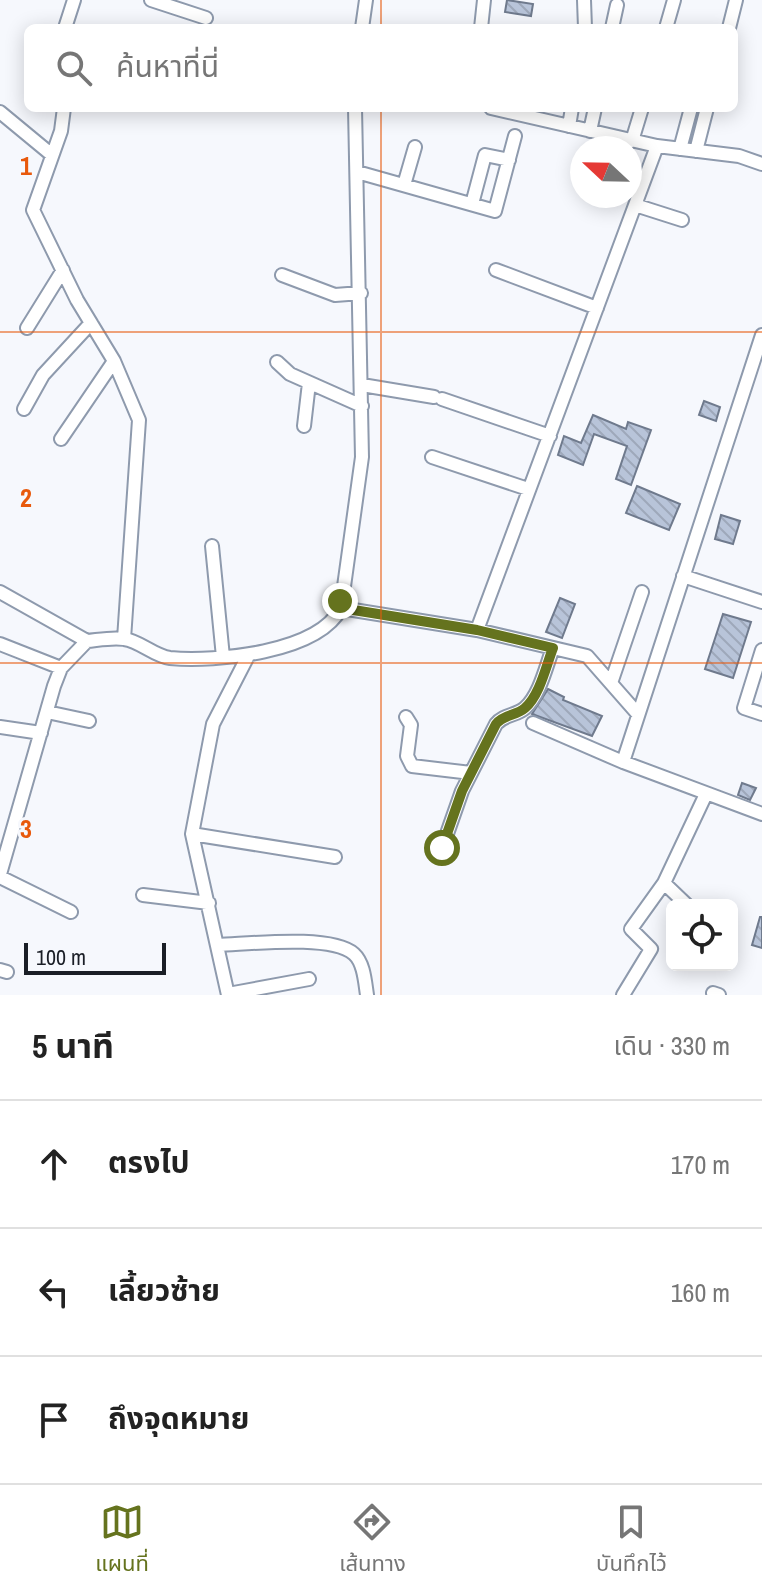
<!DOCTYPE html>
<html lang="th">
<meta charset="utf-8">
<style>
body{margin:0;font-family:"Archivo Narrow","Noto Sans Thai",sans-serif;background:#f2f2f2;color:#222}
.controls{position:absolute;right:24px;bottom:24px;display:grid;overflow:hidden;border-radius:12px;box-shadow:0 4px 20px #0003}
.controls button{width:72px;height:72px;display:grid;place-items:center;padding:0;border:0;border-bottom:2px solid #e0e0e0;background:#fff;color:#222;font:40px sans-serif}
.compass{position:absolute;left:570px;top:136px;width:72px;height:72px;border-radius:50%;background:#fff;box-shadow:0 4px 20px #0003;rotate:292deg}
.scale{position:absolute;left:24px;bottom:20px;width:142px;box-sizing:border-box;padding-left:8px;border:4px solid #1a1e26;border-top:0;font-size:22px;line-height:28px;white-space:nowrap;color:#1a1e26;-webkit-text-stroke:6px #f6f8fd;paint-order:stroke}
.stop{position:absolute;width:24px;height:24px;margin:-18px;border:6px solid #65731e;border-radius:50%;background:#fff}
.stop.end{background:#65731e;border-color:#fff;box-shadow:0 2px 8px #0008}
.list{margin:0;padding:0;list-style:none}
h2{display:flex;justify-content:space-between;align-items:center;height:104px;margin:0;padding:0 32px;font-size:34px}
h2 small{font-size:26px;font-weight:400;color:#767676}
.list li{display:grid;grid-template-columns:52px 1fr auto;gap:24px;align-items:center;box-sizing:border-box;height:128px;padding:0 32px;border-top:2px solid #e0e0e0}
.list b{display:block;font-size:30px;white-space:nowrap}
.list em{font-size:26px;font-style:normal;color:#767676}
.icon{flex:none;width:44px;height:44px;fill:none;stroke:currentColor;stroke-width:2;stroke-linecap:round;stroke-linejoin:round}
.map{position:relative;flex:none;width:762px;height:995px;overflow:hidden}
.search{position:absolute;background:#fff;box-shadow:0 4px 20px #0003;left:24px;right:24px;top:24px;height:88px;display:flex;align-items:center;gap:20px;box-sizing:border-box;padding:0 28px;border-radius:12px;color:#767676;font-size:30px}
.sheet{height:488px;background:#fff}
nav{display:flex;justify-content:space-around;align-items:center;box-sizing:border-box;height:112px;border-top:2px solid #e0e0e0;background:#fff;font-size:22px;color:#767676}
nav a{display:grid;justify-items:center;gap:4px}
nav .on{color:#65731e}
.map>svg:first-child{display:block}
.building{fill:url(#building-back-hatch);stroke:#6f7a8d;stroke-width:2}
.lines{fill:none;stroke-linecap:round;stroke-linejoin:round}
.minor-casing{stroke:#8e9aad;stroke-width:16}
.minor{stroke:#fff;stroke-width:12}
.route{stroke:#65731e;stroke-width:10}
.grid{fill:none;stroke:#e8590c;stroke-width:2;stroke-opacity:0.55}
.grid-label{font-size:26px;text-anchor:middle;font-weight:bold;fill:#e8590c;stroke:#f6f8fd;stroke-width:6;stroke-linejoin:round;paint-order:stroke}
</style>
<div class="map">
<svg width="762" height="995" viewBox="0 0 762 995">
<defs>
<pattern id="building-back-hatch" width="6" height="6" patternUnits="userSpaceOnUse" patternTransform="scale(2)"><rect width="6" height="6" fill="#b8c4d9"/><path d="M-1 5l2 2M0 0l6 6M5-1l2 2" fill="none" stroke="#9ea8ba"/></pattern>
</defs>
<rect width="100%" height="100%" fill="#f6f8fd"/>
<path class="building" d="M507,0L533,4L531,16L505,12Z
M704,401L720,407L716,421L699,415Z
M593,415L626,429L628,422L651,430L631,485L616,479L627,446L594,434L583,465L558,455L564,436L581,443Z
M637,486L680,504L669,530L626,513Z
M721,515L740,521L733,544L715,539Z
M560,598L575,604L562,638L546,632Z
M723,614L751,622L733,678L705,669Z
M548,689L564,697L563,700L602,716L592,736L532,714Z
M742,783L756,788L750,800L738,795Z
M760,917H762V948L752,945Z"/>
<g class="lines">
<g class="minor-casing">
<path id="minor" d="M151,0L206,18
M584,0L585,28
M65,28L74,0
M362,28L366,0
M481,28L484,0
M612,28L617,5
M666,28L674,0
M729,28L736,0
M64,108L61,131L33,210L77,300L114,361L139,420L124,639
M355,108L362,457L341,608L477,630L587,656L637,713
M0,112L52,155
M569,126L572,108
M590,131L595,108
M632,141L642,108
M657,146L739,156L762,164
M680,149L691,108
M696,151L707,108
M357,172L495,211L515,136
M404,185L415,147
M472,204L485,155L509,160
M635,205L682,220
M496,270L597,308
M282,275L335,295L361,293
M27,328L63,270
M762,335L623,762L762,814
M277,362L290,374L362,406
M362,385L434,397
M442,399L550,436
M24,409L43,375L91,323
M304,426L309,383
M61,439L114,361
M432,457L528,489
M212,546L223,657
M683,576L762,602
M0,592L87,641
M477,630L657,146L491,108
M0,644L61,668
M762,650L744,708L762,714
M611,683L642,592
M47,712L89,721
M406,717L411,725L407,756L412,766L471,773
M533,723L623,762
M0,727L41,733
M192,834L335,857
M442,848L462,791L496,724C504,714 516,716 525,708C540,695 546,666 553,648
M0,874L54,686L61,668L87,641C98,640 113,637 124,639C140,641 154,656 170,658C216,662 318,653 341,608
M0,877L71,912
M664,883L687,905
M143,895L209,903
M218,945C249,944 331,934 354,954C364,963 365,982 367,995
M0,970L7,972
M713,993L719,995
M228,994L309,979
M228,995L192,834L213,724L248,656
M623,995L651,949L631,929L664,883L706,794"/>
</g>
<use href="#minor" class="minor"/>
</g>
<g class="lines">
<path class="route" d="M340,601L341,608L477,630L553,648C546,666 540,695 525,708C516,716 504,714 496,724L462,791L442,848"/>
</g>
<path class="grid" d="M381,0V28M381,108V995M0,332H762M0,663H762"/>
<g class="grid-label">
<text x="26" y="175">1</text>
<text x="26" y="507">2</text>
<text x="26" y="838">3</text>
</g>
</svg>
<div class="controls">
<button><svg class="icon" aria-label="locate" viewBox="0 0 24 24"><circle cx="12" cy="12" r="6"/><path d="M12 2v4M12 18v4M2 12h4M18 12h4"/></svg></button>
</div>
<svg class="compass" viewBox="-18 -18 36 36"><path d="M0-13l5 13h-10z" fill="#e53935"/><path d="M0 13l5-13h-10z" fill="#767676"/></svg>
<div class="scale">100 m</div>
<div class="stop" style="left:442px;top:848px"></div>
<div class="stop end" style="left:340px;top:601px"></div>
<div class="search"><svg class="icon" aria-label="search" viewBox="0 0 24 24"><circle cx="10" cy="10" r="6"/><path d="M15 15l6 6"/></svg>ค้นหาที่นี่</div>
</div>
<section class="sheet">
<h2>5 นาที<small>เดิน · 330 m</small></h2>
<ul class="list">
<li><svg class="icon" aria-label="ahead" viewBox="0 0 24 24"><path d="M12 20V5M6 11l6-6 6 6"/></svg><div><b>ตรงไป</b></div><em>170 m</em></li>
<li><svg class="icon" aria-label="left" viewBox="0 0 24 24"><path d="M17 20v-9H6M10 6l-5 5 5 5"/></svg><div><b>เลี้ยวซ้าย</b></div><em>160 m</em></li>
<li><svg class="icon" aria-label="arrive" viewBox="0 0 24 24"><path d="M6 21V4h12l-3 4 3 4H6"/></svg><div><b>ถึงจุดหมาย</b></div></li>
</ul>
</section>
<nav>
<a class="on"><svg class="icon" aria-label="map" viewBox="0 0 24 24"><path d="M3 6l6-2 6 2 6-2v14l-6 2-6-2-6 2zM9 4v14M15 6v14"/></svg>แผนที่</a>
<a><svg class="icon" aria-label="directions" viewBox="0 0 24 24"><path d="M12 3l9 9-9 9-9-9zM9 14v-3h6M13 9l2 2-2 2"/></svg>เส้นทาง</a>
<a><svg class="icon" aria-label="saved" viewBox="0 0 24 24"><path d="M7 4h10v16l-5-4-5 4z"/></svg>บันทึกไว้</a>
</nav>
